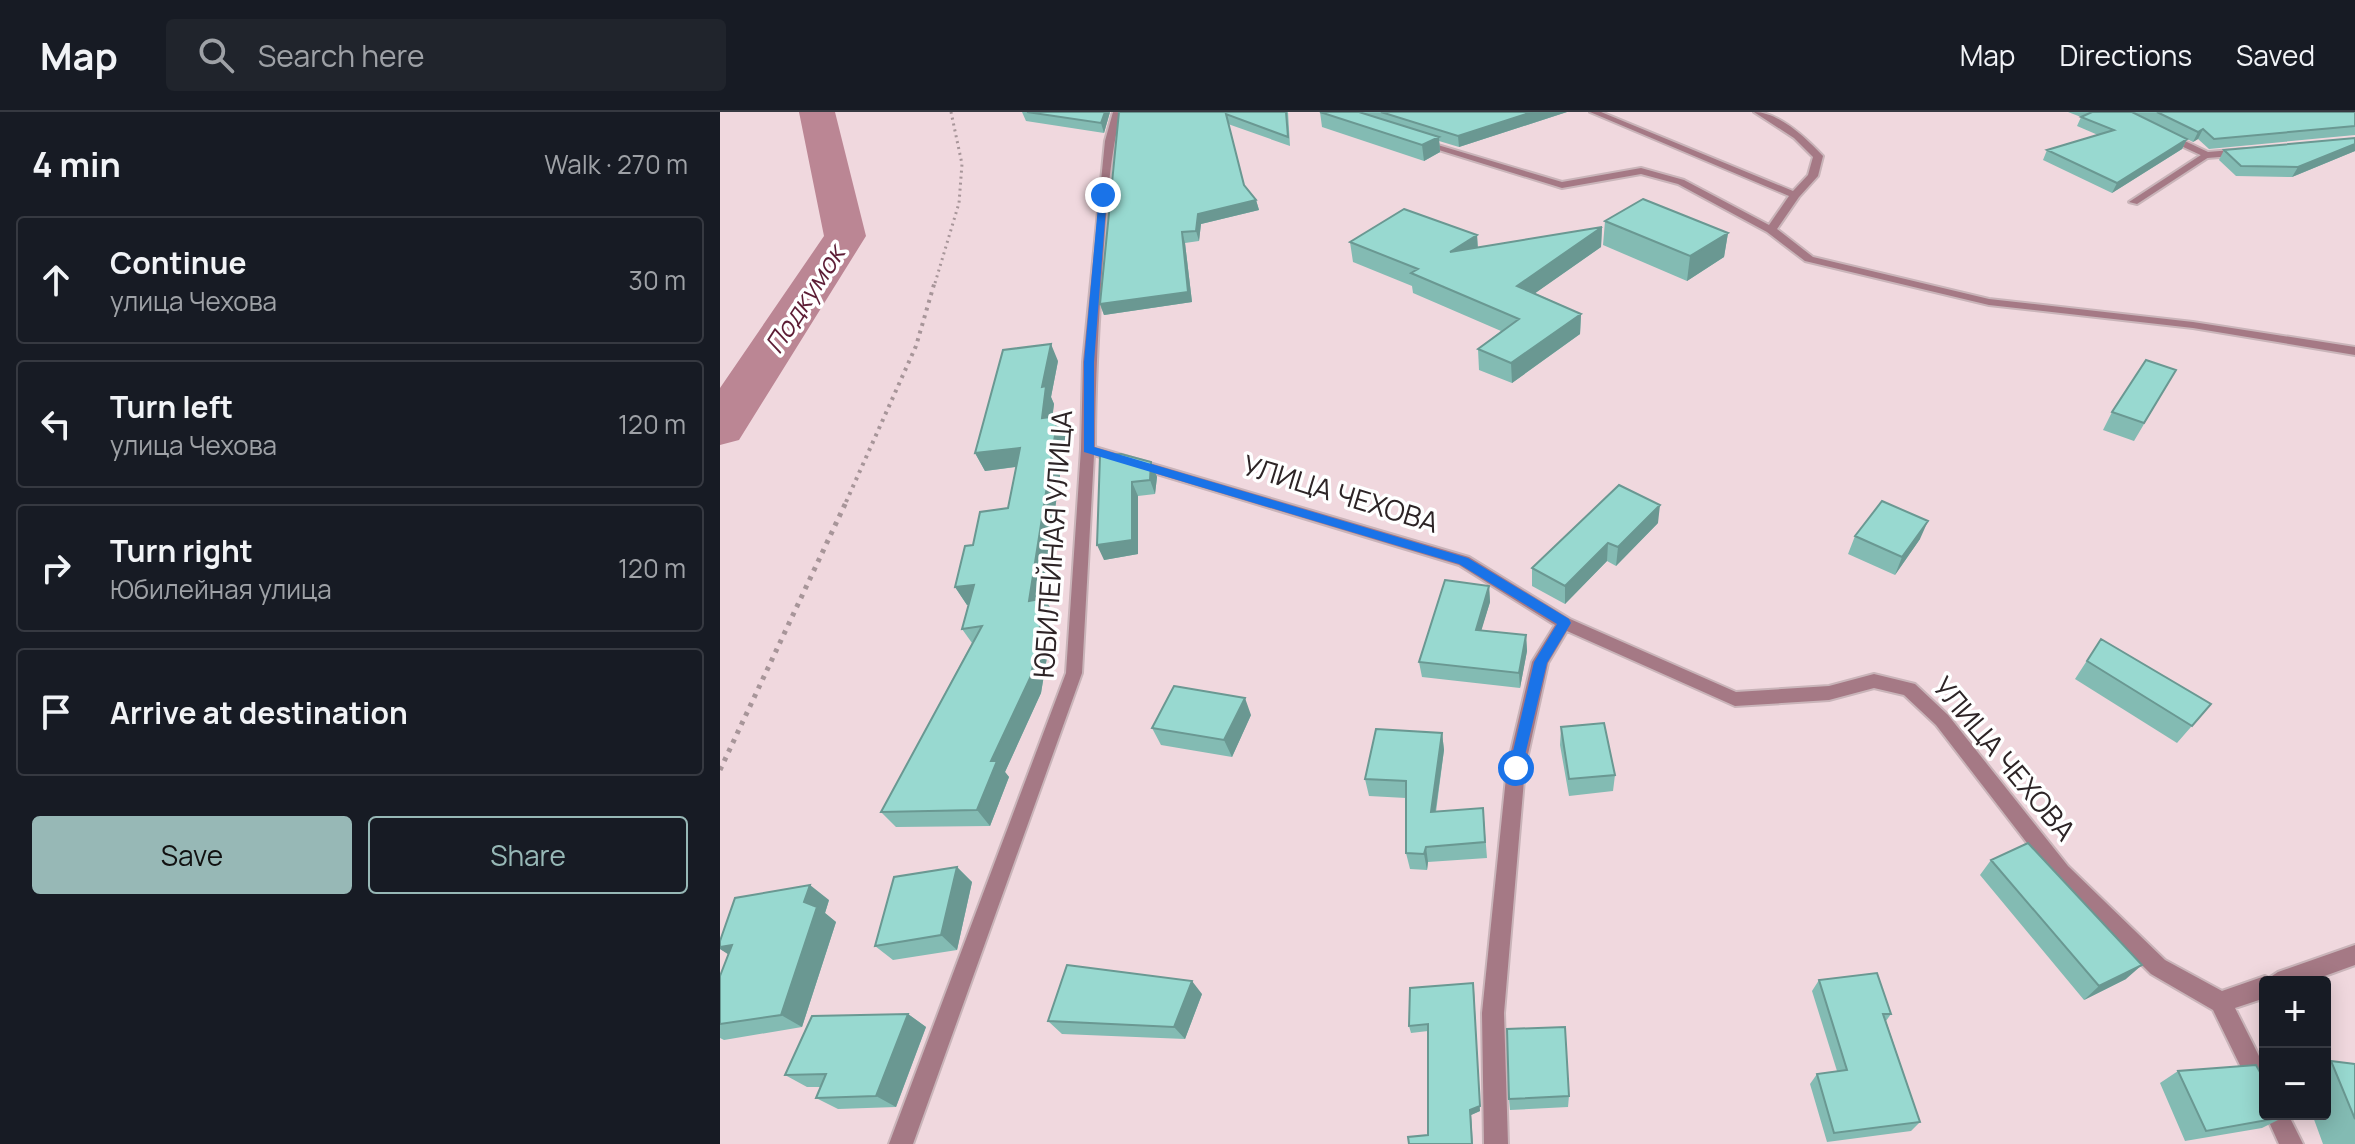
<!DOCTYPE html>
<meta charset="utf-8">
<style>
body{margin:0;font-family:Manrope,sans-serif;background:#20242c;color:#f1f3f6}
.controls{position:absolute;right:24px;bottom:24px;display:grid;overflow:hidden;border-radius:8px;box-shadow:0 4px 20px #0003}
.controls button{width:72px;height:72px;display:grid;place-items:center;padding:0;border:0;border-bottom:2px solid #363941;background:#171b24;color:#f1f3f6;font:40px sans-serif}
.stop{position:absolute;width:24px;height:24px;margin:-18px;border:6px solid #1a73e8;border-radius:50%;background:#fff}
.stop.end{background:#1a73e8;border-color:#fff;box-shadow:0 2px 8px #0008}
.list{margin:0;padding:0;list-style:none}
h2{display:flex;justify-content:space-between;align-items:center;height:104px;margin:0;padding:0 32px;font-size:34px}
h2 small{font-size:26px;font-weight:400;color:#9ea1a6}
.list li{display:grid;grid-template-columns:52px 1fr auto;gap:24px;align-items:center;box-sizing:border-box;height:128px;margin:0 16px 16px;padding:0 16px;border:2px solid #363941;border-radius:8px}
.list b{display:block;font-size:30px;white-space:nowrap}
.list p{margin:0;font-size:26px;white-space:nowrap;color:#9ea1a6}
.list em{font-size:26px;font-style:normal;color:#9ea1a6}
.actions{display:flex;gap:16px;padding:24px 32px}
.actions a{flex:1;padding:18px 0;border:2px solid #97b8b6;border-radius:8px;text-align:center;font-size:28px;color:#97b8b6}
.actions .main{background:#97b8b6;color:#111}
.icon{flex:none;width:44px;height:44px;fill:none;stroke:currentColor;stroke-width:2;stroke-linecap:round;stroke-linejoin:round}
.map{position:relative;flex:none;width:1635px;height:1032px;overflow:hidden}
header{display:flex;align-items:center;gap:48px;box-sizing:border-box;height:112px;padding:0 40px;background:#171b24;border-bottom:2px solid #363941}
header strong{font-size:38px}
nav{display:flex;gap:44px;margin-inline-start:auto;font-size:28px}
.search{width:560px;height:72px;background:#20242c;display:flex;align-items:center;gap:20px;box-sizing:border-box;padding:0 28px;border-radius:8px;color:#9ea1a6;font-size:30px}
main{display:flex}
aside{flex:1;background:#171b24}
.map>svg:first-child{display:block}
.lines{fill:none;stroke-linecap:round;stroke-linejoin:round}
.river{fill:#bb8694;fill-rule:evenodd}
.service-casing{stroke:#c9b4b9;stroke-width:4}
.minor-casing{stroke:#c9b4b9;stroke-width:4}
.path-far2{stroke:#a79599;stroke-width:3;stroke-dasharray:2 4;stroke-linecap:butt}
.path-far1{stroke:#a79599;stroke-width:4;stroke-dasharray:3 5;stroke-linecap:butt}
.path{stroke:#a79599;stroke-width:5;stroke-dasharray:4 6;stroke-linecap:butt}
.service{fill:#a57985;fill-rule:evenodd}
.minor{fill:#a57985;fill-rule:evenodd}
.wall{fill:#83bbb3}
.shaded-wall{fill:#6a9892}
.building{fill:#98d9d0;stroke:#6a9892;stroke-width:2}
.route{fill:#1a73e8}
.labels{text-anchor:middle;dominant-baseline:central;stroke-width:7;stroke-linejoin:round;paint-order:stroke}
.far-water-label{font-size:26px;font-style:italic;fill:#5d1d35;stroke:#fff}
.street-label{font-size:28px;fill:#2d2426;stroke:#fff}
</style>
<header>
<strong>Map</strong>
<div class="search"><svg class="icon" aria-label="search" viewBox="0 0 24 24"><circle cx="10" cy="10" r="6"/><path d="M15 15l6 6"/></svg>Search here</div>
<nav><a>Map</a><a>Directions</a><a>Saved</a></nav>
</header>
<main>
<aside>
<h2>4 min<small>Walk · 270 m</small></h2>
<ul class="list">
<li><svg class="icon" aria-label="ahead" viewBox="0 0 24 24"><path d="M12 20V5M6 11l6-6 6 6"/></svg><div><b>Continue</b><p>улица Чехова</p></div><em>30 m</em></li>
<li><svg class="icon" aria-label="left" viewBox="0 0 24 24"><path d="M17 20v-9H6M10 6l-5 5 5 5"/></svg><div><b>Turn left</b><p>улица Чехова</p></div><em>120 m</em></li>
<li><svg class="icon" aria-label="right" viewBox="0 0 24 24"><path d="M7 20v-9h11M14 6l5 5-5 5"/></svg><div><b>Turn right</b><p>Юбилейная улица</p></div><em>120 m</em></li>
<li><svg class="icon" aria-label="arrive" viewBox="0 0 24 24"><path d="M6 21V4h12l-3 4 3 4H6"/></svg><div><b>Arrive at destination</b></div></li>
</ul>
<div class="actions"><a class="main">Save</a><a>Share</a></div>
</aside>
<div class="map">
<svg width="1635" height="1032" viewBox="0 0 1635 1032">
<rect width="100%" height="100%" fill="#f0d8de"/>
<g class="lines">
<path class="river" d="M79,0H115L146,124L19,328L0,333V276L104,124Z"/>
<g class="service-casing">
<path id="service" d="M1484,41L1492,43L1417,92L1409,90Z"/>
</g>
<g class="minor-casing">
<path id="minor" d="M393,0H401C390,44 387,88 384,133C379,200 375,267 375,335L749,445L850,507L1016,580L1109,574L1154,562L1195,572L1228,603L1348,754L1445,848L1502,879L1545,864L1549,866L1558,860L1635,833V853L1588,870H1545V886L1515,896L1545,956V991L1537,988L1493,898L1431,862L1334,766L1216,613L1184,583L1154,576L1109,588L1015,594L847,519L828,551L805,656L784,901L788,1032H764L762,901L787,656L812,550L835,513L739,453L374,343L362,561L193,1032H169L346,561L361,337L363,250L385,29Z
M870,0H881L1073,79L1088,63L1093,45L1074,26L1034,0C1059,0 1086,26 1103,44L1098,64L1079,85L1057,117L1093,145L1269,187L1473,210L1635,235V243L1473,216L1269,193L1085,149L1047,120L958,72L921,62L842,76L693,30L701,28L842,70L921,56L964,68L1049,113L1069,84Z
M1444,22H1450L1488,40L1524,37L1529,40L1524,43L1487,46L1444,26Z
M1545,1001L1568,1002L1583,1032H1559Z"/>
</g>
<path class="path-far2" d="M215,171L239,91L242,52L231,0"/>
<path class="path-far1" d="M126,390L196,234L215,169"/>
<path class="path" d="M0,658L127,388"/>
<use href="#service" class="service"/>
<use href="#minor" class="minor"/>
</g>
<path class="wall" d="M302,0H390L384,21L306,9Z
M399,0H568L570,34L508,12L524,73L536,88L539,98L481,112L479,129L465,131L472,190L384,203L380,192Z
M600,0H847L739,35L719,29L720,40L704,49L602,15Z
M1348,0H1412L1467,27L1462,37L1392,81L1323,48L1327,38L1378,23L1357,14L1361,5Z
M1413,0H1635V23L1489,37L1478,27L1473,30Z
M1635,26V39L1572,65L1516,64L1499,48L1504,38Z
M885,109L1008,121L1004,145L967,169L883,133Z
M882,115L881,135L815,181L861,202L860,222L792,271L759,258L758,237L781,219L693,181L692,174L633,150L630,130L757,123L758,136Z
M338,249L331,285L334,292L332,305L338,304L346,322L322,487L334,503L321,581L285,660L289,665L270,714L176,715L161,700L252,531L242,517L249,492L247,493L235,475L253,433L288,396L296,355L265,359L255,341Z
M1456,258L1414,329L1383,318L1392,300Z
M401,342L431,350L437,365L435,382L418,384V442L384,448Z
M938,411L896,454L887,449L845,492L812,474V456Z
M1135,424L1200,427L1175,463L1128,442Z
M769,474L770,490L761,518L806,523L807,539L800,576L702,565L699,550Z
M1381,527L1491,592L1457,631L1355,567Z
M531,603L512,645L441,633L432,616Z
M841,615L895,663L893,679L849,684L840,633Z
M722,621L724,638L716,700L763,696L767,746L708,750L707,758L690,757L686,741V686L649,684L645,667Z
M1271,748L1406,867L1364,888L1260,763Z
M237,755L252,770L237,838L173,848L155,834Z
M109,788L105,801L116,810L82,915L4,928L0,926V864L9,842L0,837V829Z
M1099,868L1171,902L1166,909L1200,1010L1191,1019L1107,1030L1090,972L1097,962L1117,959L1092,879Z
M690,876L760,999L751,1003L753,1032H689L708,1023V919L691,921L689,914Z
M482,882L465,927L342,922L328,909Z
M188,902L206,915L176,995L118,997L96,986L101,975H87L65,963Z
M1611,949L1635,952V1032H1603L1592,1002H1605V953Z
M1458,959L1564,1005L1542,1016L1465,1029L1440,971Z
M849,984L848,995L790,998L789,987Z"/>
<path class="shaded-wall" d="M385,0H390L384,21L381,11Z
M812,0H847L739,35L738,24Z
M1483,17L1478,27L1473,30L1478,20Z
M719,25L720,40L704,49L702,33Z
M1467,27L1462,37L1392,81L1397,71Z
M1635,32V39L1572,65L1578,55Z
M536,88L539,98L481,112L479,129L476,119L478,102Z
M882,115L881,135L797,194V174Z
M462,120L465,131L472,190L384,203L380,192Z
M1008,121L1004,145L967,169L970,144Z
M757,123L758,143L730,140Z
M861,202L860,222L792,271L791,251Z
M331,232L338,249L331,285L334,292L330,324L322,306V275Z
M338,304L346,322L319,506L309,489Z
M300,336L308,353L265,359L255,341Z
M431,350L437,365L435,382L430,368Z
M412,370L418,384V442L384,448L377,433Z
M940,393L938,411L896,454L898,435Z
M1208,409L1200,427L1175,463L1182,445Z
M888,431L887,449L845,492V474Z
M254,473L265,490L247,493L235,475Z
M769,474L770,490L757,533L756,518Z
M325,486L334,503L321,581L285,660L289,665L270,714L257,698L271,649Z
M806,523L807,539L800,576L799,561Z
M525,586L531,603L512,645L504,628Z
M722,621L724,638L713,716L711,700Z
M706,735L708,750L707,758L704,742Z
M237,755L252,770L237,838L221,823Z
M90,773L109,788L105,801L116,810L82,915L61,903L84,790Z
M12,833L20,850L0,837V835Z
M1422,853L1406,867L1364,888L1379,874Z
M472,869L482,882L465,927L454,915Z
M754,878L760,999L751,1003L752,1032L750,998Z
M188,902L206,915L176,995L156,984Z"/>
<path class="building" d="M307,0H385L381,11Z
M399,0H566L568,25L506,2L524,73L536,88L478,102L476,119L462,120L468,180L380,192Z
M600,0H639L719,25L702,33Z
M661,0H812L738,24Z
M1372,0H1412L1467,27L1397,71L1327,38L1394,18L1361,5Z
M1437,0H1635V14L1494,27L1483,17L1478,20Z
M1635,26V32L1578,55L1521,54L1504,38Z
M923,87L1008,121L970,144L885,109Z
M684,97L757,123L730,140L882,115L797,174L861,202L791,251L758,237L799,207L691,161L698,157L630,130Z
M331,232L322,275L326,274L322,306L338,304L309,489L325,486L311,564L271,649H277L257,698L161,700L262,514L242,517L254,473L235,475L245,434L253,433L260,400L288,396L300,336L255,341L283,238Z
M1426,248L1456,258L1424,311L1392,300Z
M401,342L431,350L430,368L412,370V428L377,433L380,344Z
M899,373L940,393L898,435L888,431L845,474L812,456Z
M1162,389L1208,409L1182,445L1135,424Z
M725,468L769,474L756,518L806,523L799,561L699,550Z
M1381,527L1491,592L1472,614L1367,549Z
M454,574L525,586L504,628L432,616Z
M884,611L895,663L849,667L841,615Z
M656,617L722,621L711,700L763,696L765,730L706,735L704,742L686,741V669L645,667Z
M1308,731L1422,853L1379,874L1271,748Z
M237,755L221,823L155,834L174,765Z
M90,773L84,790L97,795L61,903L0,912V864L12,833L0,835V829L15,786Z
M347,853L472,869L454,915L328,909Z
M1157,861L1171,902H1163L1200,1010L1114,1021L1097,962L1127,958L1099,868Z
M753,871L760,994L750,998L752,1032H689L688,1025L708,1023V912L689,914L690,876Z
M188,902L156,984L96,986L106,962L65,963L92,904Z
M845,915L849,984L789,987L787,917Z
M1611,949L1635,952V1007Z
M1536,953L1545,969V1002H1563L1564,1005L1486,1019L1458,959Z"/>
<path class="route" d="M383,80L387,83L374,250V335L748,446L849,507L851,511L827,551L801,660L796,662L789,656L814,550L837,512L739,452L364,340V250L379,83Z"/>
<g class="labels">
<g class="far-water-label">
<text transform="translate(84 187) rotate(-57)">Подкумок</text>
</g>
<g class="street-label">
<text transform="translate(621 381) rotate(17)">УЛИЦА ЧЕХОВА</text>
<text transform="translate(332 432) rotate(-86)">ЮБИЛЕЙНАЯ УЛИЦА</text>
<text transform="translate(1285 646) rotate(50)">УЛИЦА ЧЕХОВА</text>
</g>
</g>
</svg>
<div class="controls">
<button>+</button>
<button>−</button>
</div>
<div class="stop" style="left:796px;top:656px"></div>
<div class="stop end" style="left:383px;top:83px"></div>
</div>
</main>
